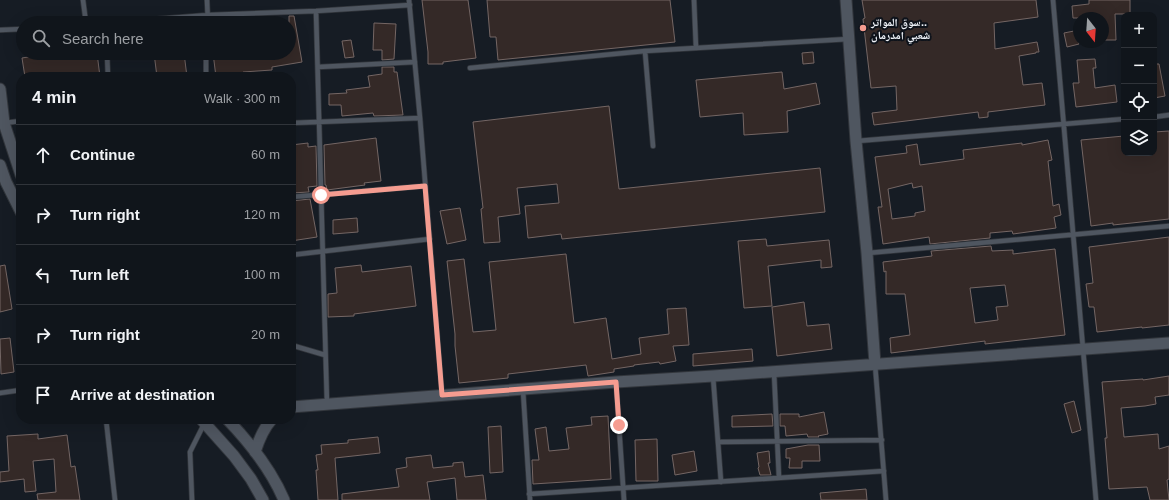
<!DOCTYPE html>
<meta charset="utf-8">
<style>
body{margin:0;font-family:Helvetica,"Noto Naskh Arabic",sans-serif;background:#1e2228;color:#f1f3f6}
.controls{position:absolute;right:12px;top:12px;display:grid;overflow:hidden;border-radius:8px;box-shadow:0 4px 16px #0002}
.controls button{width:36px;height:36px;display:grid;place-items:center;padding:0;border:0;border-bottom:1px solid #30343a;background:#10151b;color:#f1f3f6;font:20px sans-serif}
.compass{position:absolute;left:1073px;top:12px;width:36px;height:36px;border-radius:50%;background:#10151b;box-shadow:0 4px 16px #0002;rotate:163deg}
.stop{position:absolute;width:12px;height:12px;margin:-9px;border:3px solid #f59c90;border-radius:50%;background:#fff}
.stop.end{background:#f59c90;border-color:#fff;box-shadow:0 1px 4px #0008}
.list{margin:0;padding:0;list-style:none}
h2{display:flex;justify-content:space-between;align-items:center;height:52px;margin:0;padding:0 16px;font-size:17px}
h2 small{font-size:13px;font-weight:400;color:#9c9fa3}
.list li{display:grid;grid-template-columns:26px 1fr auto;gap:12px;align-items:center;box-sizing:border-box;height:60px;padding:0 16px;border-top:1px solid #30343a}
.list b{display:block;font-size:15px;white-space:nowrap}
.list em{font-size:13px;font-style:normal;color:#9c9fa3}
.icon{flex:none;width:22px;height:22px;fill:none;stroke:currentColor;stroke-width:2;stroke-linecap:round;stroke-linejoin:round}
.map{position:relative;flex:none;width:1169px;height:500px;overflow:hidden}
.search{position:absolute;background:#10151b;box-shadow:0 4px 16px #0002;left:16px;top:16px;width:280px;height:44px;display:flex;align-items:center;gap:10px;box-sizing:border-box;padding:0 14px;border-radius:22px;color:#9c9fa3;font-size:15px}
.panel{position:absolute;background:#10151b;box-shadow:0 4px 16px #0002;left:16px;top:72px;width:280px;height:352px;border-radius:16px}
.map>svg:first-child{display:block}
.building{fill:#342927;stroke:#746664;fill-rule:evenodd}
.lines{fill:none;stroke-linecap:round;stroke-linejoin:round}
.service-casing{stroke:#32363c;stroke-width:6}
.tertiary-casing{stroke:#32363c;stroke-width:13}
.service{stroke:#4f5660;stroke-width:4.5}
.tertiary{stroke:#4f5660;stroke-width:11}
.route{stroke:#f59c90;stroke-width:5}
.poi-dot{fill:#f59c90;stroke:#0e131b;stroke-width:1.5}
.labels{text-anchor:middle;dominant-baseline:central;stroke-width:4;stroke-linejoin:round;paint-order:stroke}
.poi-label{font-size:11px;font-weight:bold;fill:#eff3f9;stroke:#0e131b;text-anchor:start}
</style>
<div class="map">
<svg width="1169" height="500" viewBox="0 0 1169 500">
<rect width="100%" height="100%" fill="#161c24"/>
<path class="building" d="M422,0H468L476,58L443,62V64H428V52Z
M487,0H670L675,42L498,60L496,37H490Z
M862,0H1036L1038,17L994,23L995,49L1037,42L1039,52H1036V53L1019,56L1023,85L1042,83L1045,105L988,112V117L979,118L978,112L874,125L872,113L897,110L896,86L871,88L863,19L865,18Z
M1089,0H1130V14H1115L1116,40H1103V18H1073L1072,6L1089,4Z
M289,16H294L302,62L272,67V70L243,72L244,77H216L213,53H289Z
M374,23L396,24L394,59L382,60V50H373Z
M1079,30V44L1067,47L1064,33Z
M351,40L354,57L345,58L342,41Z
M813,52L814,63L803,64L802,53Z
M52,53H97L100,77H25L22,58Z
M154,53H184L187,77H157Z
M1095,59L1096,68H1093L1095,88L1115,85L1117,102L1076,107L1073,83H1079L1077,60Z
M1154,64H1159L1165,96L1154,98Z
M382,67H394V72H397L403,115L374,116L373,113L342,116L341,105H329V94L347,93L346,90L370,87L368,76L382,74Z
M782,72L784,89L816,83L820,104L787,111L788,132L744,135L743,113L700,117L696,80Z
M609,106L619,189L820,168L825,212L562,239L561,234L528,238L525,206L559,203L557,184L517,188L520,214L498,217L500,242L484,243L481,209L483,208L473,122Z
M1169,131V219L1113,225V223L1091,226L1081,140L1124,136V153H1154V132Z
M376,138L381,181L364,183L365,185L327,190L326,185H325L324,145Z
M1048,140L1052,160L1048,161L1053,206L1059,204L1061,215L1054,217L1056,228L1013,234L1012,231L990,233V238L930,244L929,237L883,244L878,207H882L875,157L907,153L906,146L917,144L920,165L964,159L963,150L1022,143V145ZM912,183L913,188L922,186L925,211L915,213V216L892,219L888,189Z
M308,143V147L316,146L317,186L308,187L309,192L291,193V145Z
M310,199L317,237L291,241V201Z
M460,208L466,240L447,244L440,211Z
M357,218L358,232L333,234V220Z
M1169,237V325L1142,328V327L1097,332L1094,307H1089L1086,284L1093,283L1089,247Z
M766,239L767,246L829,240L832,267L821,268V260L768,266L772,306L744,308L738,241Z
M991,246L992,251L1013,250V254L1055,249L1065,335L985,344V341L891,353L890,338L910,335L905,294H886V271L884,272L883,262L932,256L931,251ZM1005,285L1008,306L996,307L998,320L975,323L970,288Z
M566,254L574,323L606,318L612,359L641,354L639,338L669,334L667,309L686,308L689,345L673,346L676,361L660,364L659,362L634,365V366L614,369V372L588,376L586,365L508,374V378L459,383L455,346V334L447,261L464,259L473,332L496,330L489,262Z
M5,265L12,309L0,312V266Z
M361,265L362,272L411,266L416,306L354,314V316L328,317V294L337,293L335,268Z
M804,302L807,326L829,324L832,349L777,356L772,307Z
M10,338L14,372L1,374L0,339Z
M752,349L753,361L693,366V354Z
M1169,376V395L1155,397L1156,404L1145,406L1121,408L1124,437L1158,434L1159,449L1169,446V479L1167,480L1169,500H1150L1147,487L1109,489L1105,438H1107L1102,382L1143,379V380Z
M1074,401L1081,430L1072,433L1064,404Z
M824,412L828,434L818,436L819,437H808L807,434L786,436L785,426H780V414H799V417Z
M772,414L773,426L732,427V416Z
M608,416L611,479L533,484L532,460H539L535,429L546,427L549,451L569,449L566,428L592,425L591,417Z
M501,426L503,472L490,473L488,427Z
M38,434V439L67,435L71,467L75,466L80,500H38L37,494L56,492L54,459L33,461L36,491L25,492L24,479L0,482V472L9,471L7,436Z
M378,437L380,453L335,458L338,500H318L316,470H318L316,455L322,454L321,445L348,443V440Z
M657,439L658,481H636L635,440Z
M808,445H819L820,461H802V468H789L790,458H786V449Z
M694,451L697,471L675,475L672,455Z
M769,451L770,463H768L771,475H760L758,468L759,467L757,453Z
M431,455L433,468L453,466V463L463,462L465,477L483,475L486,500H457L455,478L427,482L430,500H342V494L399,487L396,469L407,467L406,458Z
M866,489L867,500H821L820,493Z"/>
<g class="lines">
<g class="service-casing">
<path id="service" d="M83,0L86,23
M207,0L208,23
M409,0L420,118L442,395
M694,0L696,48
M1053,0L1096,500
M316,11L327,404
M104,23L209,15L316,11L410,5
M0,30L23,29
M645,51L653,146
M107,53L108,77
M206,53V77
M318,67L415,62
M470,68L645,51L849,39
M1154,117L1169,115
M4,123L21,121
M291,123L420,118
M857,141L1124,119
M291,197L425,186
M868,253L1169,226
M291,255L430,239
M291,345L325,355
M875,364L886,500
M774,372L779,478
M713,376L721,482
M616,382L624,500
M523,390L530,500
M0,393L21,390
M106,419L115,500
M718,442L882,440
M529,494L884,471
M192,500L190,452L204,424"/>
</g>
<g class="tertiary-casing">
<path id="tertiary" d="M846,0L856,141L867,253L875,364
M0,89L4,123L21,175
M0,165L6,182L21,212
M291,407L616,382L713,376L1169,343
M201,419L234,456L251,479L263,500
M227,419C250,443 271,469 284,500
M255,452C259,439 263,429 272,419"/>
</g>
<use href="#service" class="service"/>
<use href="#tertiary" class="tertiary"/>
</g>
<g class="lines">
<path class="route" d="M321,195L425,186L442,395L616,382L619,425"/>
</g>
<circle class="poi-dot" cx="863" cy="28" r="4"/>
<g class="labels">
<g class="poi-label">
<text x="871" y="22">سوق المواتر..<tspan x="871" dy="13">شعبي امدرمان</tspan></text>
</g>
</g>
</svg>
<div class="controls">
<button>+</button>
<button>−</button>
<button><svg class="icon" aria-label="locate" viewBox="0 0 24 24"><circle cx="12" cy="12" r="6"/><path d="M12 2v4M12 18v4M2 12h4M18 12h4"/></svg></button>
<button><svg class="icon" aria-label="layers" viewBox="0 0 24 24"><path d="M12 4l9 5-9 5-9-5zM3 14l9 5 9-5"/></svg></button>
</div>
<svg class="compass" viewBox="-18 -18 36 36"><path d="M0-13l5 13h-10z" fill="#e53935"/><path d="M0 13l5-13h-10z" fill="#9c9fa3"/></svg>
<div class="stop" style="left:321px;top:195px"></div>
<div class="stop end" style="left:619px;top:425px"></div>
<div class="search"><svg class="icon" aria-label="search" viewBox="0 0 24 24"><circle cx="10" cy="10" r="6"/><path d="M15 15l6 6"/></svg>Search here</div>
<section class="panel">
<h2>4 min<small>Walk · 300 m</small></h2>
<ul class="list">
<li><svg class="icon" aria-label="ahead" viewBox="0 0 24 24"><path d="M12 20V5M6 11l6-6 6 6"/></svg><div><b>Continue</b></div><em>60 m</em></li>
<li><svg class="icon" aria-label="right" viewBox="0 0 24 24"><path d="M7 20v-9h11M14 6l5 5-5 5"/></svg><div><b>Turn right</b></div><em>120 m</em></li>
<li><svg class="icon" aria-label="left" viewBox="0 0 24 24"><path d="M17 20v-9H6M10 6l-5 5 5 5"/></svg><div><b>Turn left</b></div><em>100 m</em></li>
<li><svg class="icon" aria-label="right" viewBox="0 0 24 24"><path d="M7 20v-9h11M14 6l5 5-5 5"/></svg><div><b>Turn right</b></div><em>20 m</em></li>
<li><svg class="icon" aria-label="arrive" viewBox="0 0 24 24"><path d="M6 21V4h12l-3 4 3 4H6"/></svg><div><b>Arrive at destination</b></div></li>
</ul>
</section>
</div>
